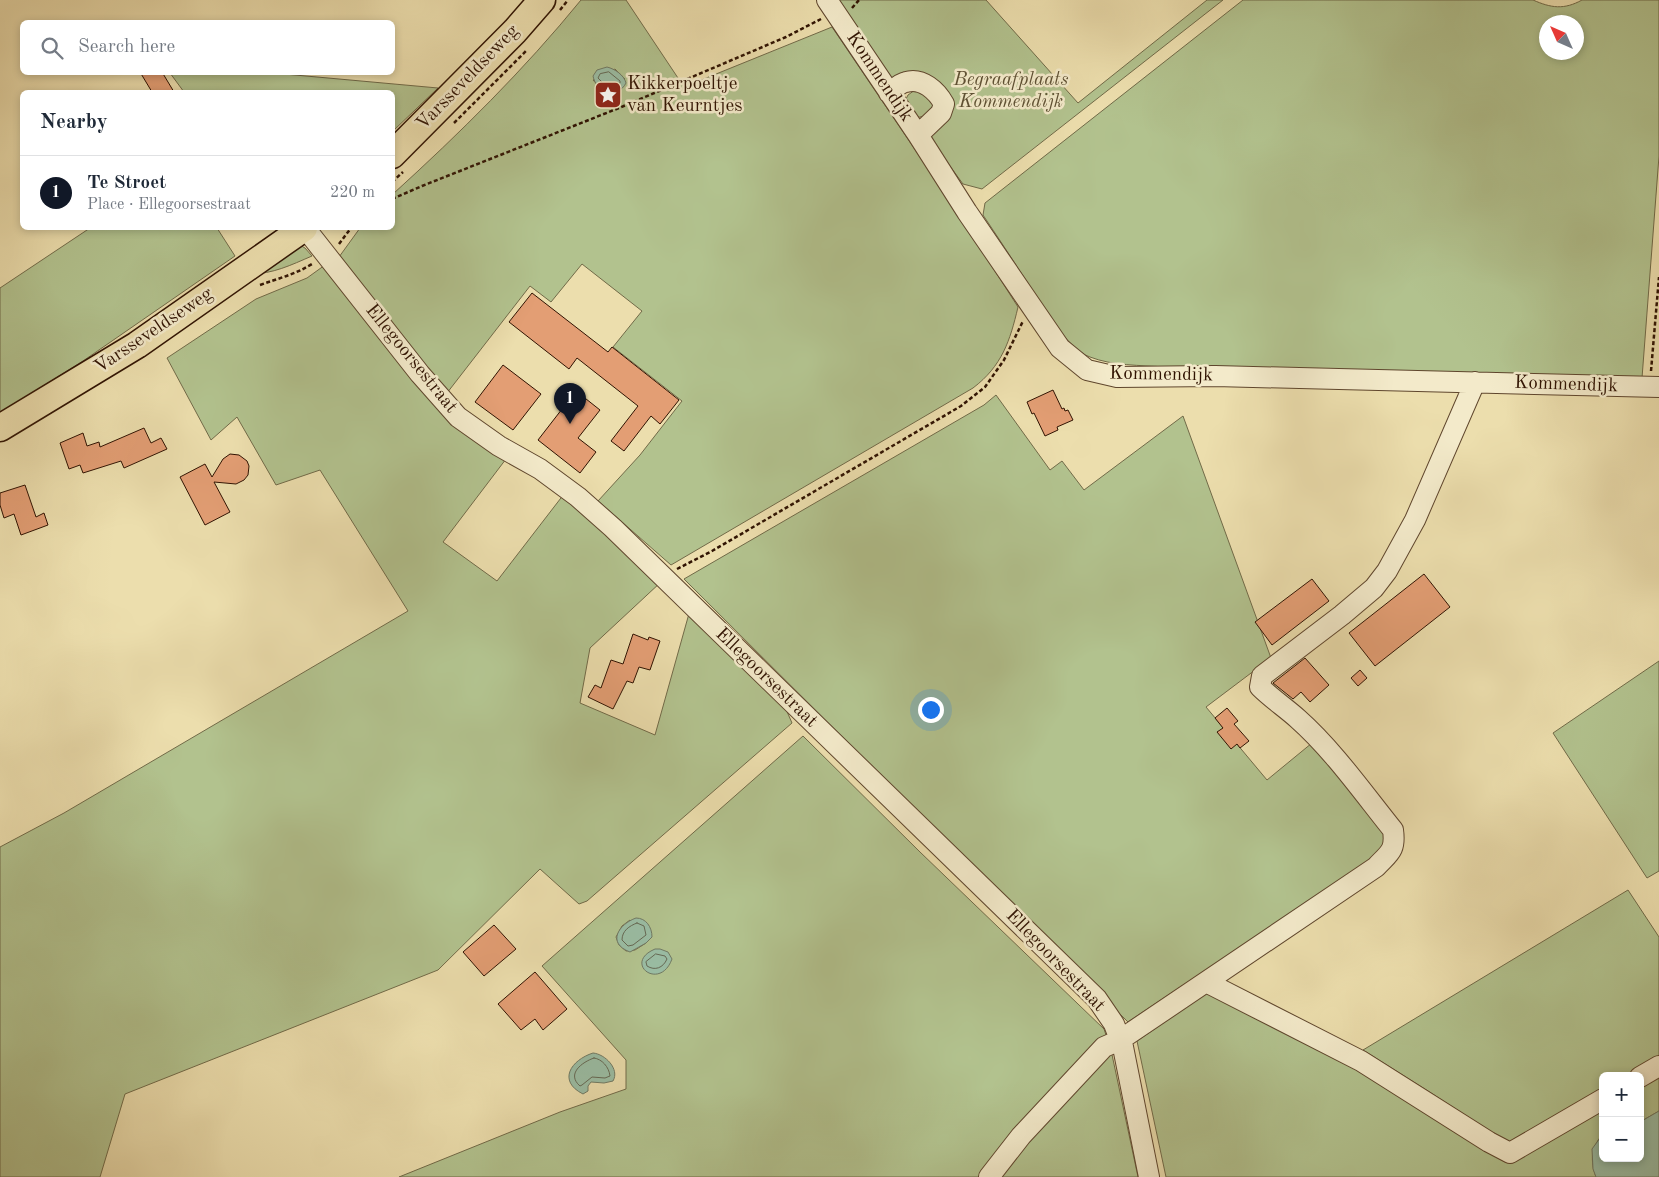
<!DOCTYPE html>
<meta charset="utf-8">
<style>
body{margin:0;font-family:"Old Standard TT",serif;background:#f2f2f3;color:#1f2937}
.controls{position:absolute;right:15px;bottom:15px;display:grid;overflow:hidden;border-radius:8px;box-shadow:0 2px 8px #0003}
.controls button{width:45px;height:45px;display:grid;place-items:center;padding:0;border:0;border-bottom:1px solid #e0e1e3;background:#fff;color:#1f2937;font:25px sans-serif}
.compass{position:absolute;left:1539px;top:15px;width:45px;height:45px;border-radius:50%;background:#fff;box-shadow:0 2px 8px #0003;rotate:315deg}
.you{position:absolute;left:930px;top:709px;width:18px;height:18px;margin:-12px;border:4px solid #fff;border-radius:50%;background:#1a73e8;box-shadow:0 0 0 8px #1a73e833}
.badge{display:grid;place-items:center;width:32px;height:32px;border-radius:50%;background:#111827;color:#fff;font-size:16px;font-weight:700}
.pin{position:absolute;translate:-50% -41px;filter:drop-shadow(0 1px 2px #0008)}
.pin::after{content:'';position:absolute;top:26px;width:18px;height:15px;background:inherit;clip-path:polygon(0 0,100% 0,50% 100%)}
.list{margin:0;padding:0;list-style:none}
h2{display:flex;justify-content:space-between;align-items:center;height:65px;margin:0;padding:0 20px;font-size:21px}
h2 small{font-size:16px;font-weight:400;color:#747a83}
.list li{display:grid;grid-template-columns:32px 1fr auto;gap:15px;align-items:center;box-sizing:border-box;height:75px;padding:0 20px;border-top:1px solid #e0e1e3}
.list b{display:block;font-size:19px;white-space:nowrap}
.list p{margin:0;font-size:16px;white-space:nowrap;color:#747a83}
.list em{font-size:16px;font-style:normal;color:#747a83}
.icon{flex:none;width:28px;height:28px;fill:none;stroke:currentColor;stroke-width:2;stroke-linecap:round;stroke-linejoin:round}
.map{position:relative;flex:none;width:1659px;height:1177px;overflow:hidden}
.search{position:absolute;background:#fff;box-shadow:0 2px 8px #0003;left:20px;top:20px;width:375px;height:55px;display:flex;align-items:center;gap:12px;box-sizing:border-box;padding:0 18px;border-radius:8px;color:#747a83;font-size:19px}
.panel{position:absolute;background:#fff;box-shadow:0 2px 8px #0003;left:20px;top:90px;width:375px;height:140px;border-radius:8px}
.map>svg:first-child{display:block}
.green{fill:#b2c28e;stroke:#716a48;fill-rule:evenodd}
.water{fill:#9abda4;stroke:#707963}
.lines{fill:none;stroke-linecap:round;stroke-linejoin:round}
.shore{stroke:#656853;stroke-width:1}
.building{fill:#e39e74;stroke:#301302}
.minor-casing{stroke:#5f462d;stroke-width:22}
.major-casing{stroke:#301302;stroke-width:29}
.path{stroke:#301302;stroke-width:2.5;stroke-dasharray:4 2.5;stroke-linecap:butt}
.minor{stroke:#f3eaca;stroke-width:20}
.major{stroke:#ecdead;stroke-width:26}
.labels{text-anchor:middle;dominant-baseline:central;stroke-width:5;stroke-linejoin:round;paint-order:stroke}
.street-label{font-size:19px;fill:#301302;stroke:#f3eaca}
.park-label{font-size:19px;font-style:italic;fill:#5e5033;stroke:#f3eaca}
.poi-label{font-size:19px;fill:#301302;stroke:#f3eaca;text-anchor:start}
</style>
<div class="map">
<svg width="1659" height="1177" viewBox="0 0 1659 1177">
<rect width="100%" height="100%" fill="#ecdead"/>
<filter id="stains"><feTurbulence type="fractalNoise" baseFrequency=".004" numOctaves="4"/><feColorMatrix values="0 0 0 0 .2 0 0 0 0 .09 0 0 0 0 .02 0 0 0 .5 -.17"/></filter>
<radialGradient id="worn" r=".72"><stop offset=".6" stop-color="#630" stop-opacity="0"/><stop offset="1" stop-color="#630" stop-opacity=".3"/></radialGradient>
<path class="green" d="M581,0H626L684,87L832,27L956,210L1018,307C1010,341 1002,366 973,388L671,565L598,501L640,455L682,401L613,347L642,311L582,264L551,302L530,286L447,393L339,257L360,228H392L393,194C460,133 524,70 581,0ZM615,69L625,79L603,91L593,80Z
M838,0H986L1078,103L1207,0H1223L982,189L963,184L928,136L947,97L891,79Z
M1243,0H1533C1551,8 1564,10 1582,0H1659V156L1642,378L1165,367C1140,365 1113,366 1090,357C1066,349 1039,300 1025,279C1011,257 997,236 983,215L985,203ZM1546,22H1576V52H1546Z
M170,73H273L438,88L393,131L392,92H184Z
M915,90H919L933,103C932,112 925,118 916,117L905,101L908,95Z
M90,228H217L235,256L83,361L0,413V288Z
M298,244L305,248L312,256C291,265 273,274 250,274Z
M325,265L506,459L443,542L497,581L564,494L661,582L590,648L580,703L655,735L690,610L785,707L792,723L587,901L579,904L540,869L438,970L125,1094L100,1177H0V847L64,813L408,611L320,470L276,485L237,417L211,440L167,358L256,299L307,278Z
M996,395L1050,470L1062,461L1084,490L1183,416L1271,658L1206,707L1267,780L1312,743L1387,837L1379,854L1128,1022L684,579L984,405Z
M1659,661V871L1647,878L1553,733Z
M803,736L920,852L1104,1029L1111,1050L1138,1177H399L560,1112L626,1089V1060L542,966ZM630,920L646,943L635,950L626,951L619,945L616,937L622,926Z
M1628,890L1659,937V1058L1628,1076H1603V1091L1511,1145L1428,1091L1363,1050Z
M1207,993L1352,1064L1508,1162L1603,1109V1134C1591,1147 1590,1161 1596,1177H1166L1137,1041Z
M1659,1077V1111L1640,1122V1088Z"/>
<path class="water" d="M607,67C615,69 624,75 626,83C618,99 596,92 593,76L597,70Z
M636,918C646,918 652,927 652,937L646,943L630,952C606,943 619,924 636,918Z
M655,949H660L668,952L672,959C660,992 622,963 655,949Z
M593,1053C605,1054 620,1069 613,1081L604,1083L591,1082L588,1086V1091L583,1094C557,1081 571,1060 593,1053Z
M1659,1111V1177H1596L1593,1169L1592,1149L1603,1134V1158H1640V1122Z"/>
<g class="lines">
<path class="shore" d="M609,72L620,81V83L617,86L607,87L598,78L600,74Z
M637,923L644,926L646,935L633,945L628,946L622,940C622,931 629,926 637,923Z
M656,954L665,956L667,959C663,968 655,971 647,966L646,962Z
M594,1058C602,1059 609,1067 610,1076L605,1078L592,1077L582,1085L580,1086C566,1074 582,1062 594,1058Z"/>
</g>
<path class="building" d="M140,72H162L174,92H152Z
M532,293L608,352L612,347L679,400L660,424L651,416L624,451L611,441L638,406L577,358L569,369L509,322Z
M503,365L541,394L513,430L475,402Z
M1053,390L1062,409L1064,408L1065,411L1068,410L1073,420L1057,427L1058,430L1045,436L1034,413L1032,414L1027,402Z
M576,391L600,410L578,438L596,452L580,473L538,440Z
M144,428L151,443L161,438L167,449L124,468L121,461L83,473L80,465L69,469L60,443L83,433L87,446L99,442L100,447Z
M230,454L239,455L247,461L249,466L248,475L244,480L236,484L214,482L230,512L205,525L180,477L205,464L212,477L223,459Z
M25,485L36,517L44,513L48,525L21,535L14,514L4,518L0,505V493Z
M1424,574L1450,607L1375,666L1349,633Z
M1312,579L1329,601L1272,645L1255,622Z
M633,634L648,640L649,637L660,641L650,670L639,667L633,683L627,681L613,709L588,697L595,685L601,688L611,660L623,664Z
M1305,658L1329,685L1310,702L1301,692L1293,699L1273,683Z
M1360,670L1367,678L1358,686L1351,678Z
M1227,708L1238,721L1234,724L1249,741L1240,748L1237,744L1231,749L1217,732L1223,728L1215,718Z
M494,925L516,949L484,976L463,952Z
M535,972L567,1009L543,1030L535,1019L521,1030L498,1004Z"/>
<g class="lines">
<g class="minor-casing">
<path id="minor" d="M827,0L918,135L967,212L1060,348L1087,370L1117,377L1215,376L1659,387
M889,93C894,89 900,83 906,82C922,77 937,91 944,104L941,113L918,135
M305,228L420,374L458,417L499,446L540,469L578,497L613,528L1097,999L1114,1024L1123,1047L1149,1177
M1206,982L1361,1061L1489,1142L1510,1153L1603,1099
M1640,1077L1659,1066
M989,1177L1021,1136L1104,1047L1120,1040L1376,867C1389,853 1396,851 1393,830C1364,794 1333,750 1298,719C1286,708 1272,699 1260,687L1262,676L1342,615L1374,588L1387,571L1415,520L1475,382"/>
</g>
<g class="major-casing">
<path id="major" d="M392,155L515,31L542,0
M0,428L137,345L304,228"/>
</g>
<path class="path" d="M852,8L859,0
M560,10L568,0
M454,123L526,51
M392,182L403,172
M392,199L422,186L619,108L786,37L821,19
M339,244L351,228
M260,285C279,278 294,275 312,264
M1651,371L1659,277
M677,569L712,551L961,406L985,387L1004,360L1023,321"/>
<use href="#minor" class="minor"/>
<use href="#major" class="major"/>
</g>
<defs>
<g id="sight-square" transform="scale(1.4375)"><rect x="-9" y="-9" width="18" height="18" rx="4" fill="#8f2418" stroke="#f3eaca"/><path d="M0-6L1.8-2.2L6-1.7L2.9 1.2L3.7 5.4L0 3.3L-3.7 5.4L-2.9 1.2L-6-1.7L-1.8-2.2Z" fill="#fff"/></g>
</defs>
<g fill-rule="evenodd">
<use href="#sight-square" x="608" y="95"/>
</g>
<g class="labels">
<g class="street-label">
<text transform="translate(879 77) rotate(56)">Kommendijk</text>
<text transform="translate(468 78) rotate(-46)">Varsseveldseweg</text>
<text transform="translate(154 331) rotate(-34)">Varsseveldseweg</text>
<text transform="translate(411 359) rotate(51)">Ellegoorsestraat</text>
<text transform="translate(1161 375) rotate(1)">Kommendijk</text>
<text transform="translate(1566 385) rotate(2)">Kommendijk</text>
<text transform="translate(766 678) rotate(44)">Ellegoorsestraat</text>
<text transform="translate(1055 961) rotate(46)">Ellegoorsestraat</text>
</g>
<g class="park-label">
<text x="1011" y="80">Begraafplaats<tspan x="1011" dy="22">Kommendijk</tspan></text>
</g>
<g class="poi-label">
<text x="627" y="84">Kikkerpoeltje<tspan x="627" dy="22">van Keurntjes</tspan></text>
</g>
</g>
<rect width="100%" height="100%" filter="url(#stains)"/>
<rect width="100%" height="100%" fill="url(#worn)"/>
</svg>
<div class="controls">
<button>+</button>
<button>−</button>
</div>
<svg class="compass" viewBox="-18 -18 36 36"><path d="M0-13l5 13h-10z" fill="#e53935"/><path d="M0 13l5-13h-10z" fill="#747a83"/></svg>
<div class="you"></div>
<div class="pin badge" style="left:570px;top:424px">1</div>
<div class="search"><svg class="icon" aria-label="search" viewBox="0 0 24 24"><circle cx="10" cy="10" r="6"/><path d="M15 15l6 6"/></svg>Search here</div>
<section class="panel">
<h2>Nearby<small></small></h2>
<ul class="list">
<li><span class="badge">1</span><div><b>Te Stroet</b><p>Place · Ellegoorsestraat</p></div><em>220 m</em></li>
</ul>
</section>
</div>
